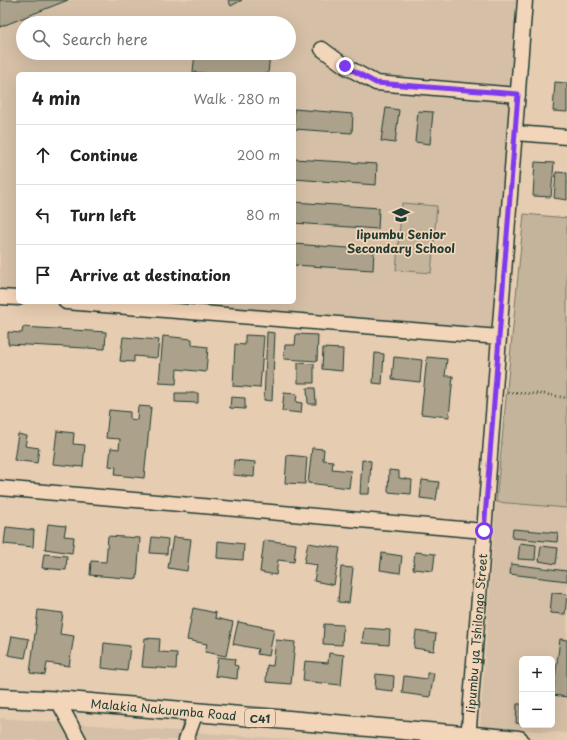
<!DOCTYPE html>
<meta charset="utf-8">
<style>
body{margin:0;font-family:"Playpen Sans",sans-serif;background:#f2f2f2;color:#222}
.controls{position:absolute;right:12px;bottom:12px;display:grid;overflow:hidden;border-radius:6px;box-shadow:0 4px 16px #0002}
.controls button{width:36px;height:36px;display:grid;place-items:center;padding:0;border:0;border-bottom:1px solid #e0e0e0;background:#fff;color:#222;font:20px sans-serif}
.stop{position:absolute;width:12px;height:12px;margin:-9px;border:3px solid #7c3aed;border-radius:50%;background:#fff}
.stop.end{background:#7c3aed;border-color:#fff;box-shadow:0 1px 4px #0008}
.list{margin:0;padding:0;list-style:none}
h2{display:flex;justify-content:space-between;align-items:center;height:52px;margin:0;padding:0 16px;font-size:17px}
h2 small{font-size:13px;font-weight:400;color:#767676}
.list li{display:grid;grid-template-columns:26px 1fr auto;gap:12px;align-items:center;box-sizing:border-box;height:60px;padding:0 16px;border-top:1px solid #e0e0e0}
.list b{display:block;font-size:15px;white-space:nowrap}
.list em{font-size:13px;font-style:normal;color:#767676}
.icon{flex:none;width:22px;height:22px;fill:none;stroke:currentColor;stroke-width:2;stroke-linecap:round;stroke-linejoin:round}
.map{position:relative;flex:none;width:567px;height:740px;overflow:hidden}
.search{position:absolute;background:#fff;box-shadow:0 4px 16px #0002;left:16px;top:16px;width:280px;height:44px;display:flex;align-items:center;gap:10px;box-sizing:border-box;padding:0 14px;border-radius:22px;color:#767676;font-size:15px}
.panel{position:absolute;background:#fff;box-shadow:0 4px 16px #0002;left:16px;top:72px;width:280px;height:232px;border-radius:6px}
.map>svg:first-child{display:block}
.built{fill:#d5bfa6;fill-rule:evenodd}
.green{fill:#c5b49c;stroke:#727868}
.building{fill:#aca28b;stroke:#1f3d34}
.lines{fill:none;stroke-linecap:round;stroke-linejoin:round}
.minor-casing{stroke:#1f3d34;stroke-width:17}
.major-casing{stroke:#1f3d34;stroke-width:21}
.path{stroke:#1f3d34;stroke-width:2.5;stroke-dasharray:1 3;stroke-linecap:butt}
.minor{stroke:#f3d5b9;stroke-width:14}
.major{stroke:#f3d5b9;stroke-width:18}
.route{stroke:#7c3aed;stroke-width:5}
.labels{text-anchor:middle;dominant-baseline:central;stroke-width:3.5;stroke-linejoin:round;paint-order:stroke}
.shield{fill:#f3d5b9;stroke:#5f6b5c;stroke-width:1}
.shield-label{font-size:11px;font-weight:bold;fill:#1f3d34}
.poi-label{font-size:12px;font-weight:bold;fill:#1f3d34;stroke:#f3d5b9}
.street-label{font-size:12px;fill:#1f3d34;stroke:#f3d5b9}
</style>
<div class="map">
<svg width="567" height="740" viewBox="0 0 567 740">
<rect width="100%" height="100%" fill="#e6ccb1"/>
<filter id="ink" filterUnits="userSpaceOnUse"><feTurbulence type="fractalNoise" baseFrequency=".025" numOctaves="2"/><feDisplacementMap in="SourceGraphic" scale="8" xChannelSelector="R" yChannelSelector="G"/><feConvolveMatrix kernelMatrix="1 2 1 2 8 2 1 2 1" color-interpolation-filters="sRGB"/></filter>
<g filter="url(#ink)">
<path class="built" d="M0,0H525L499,337L66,302H294V74H18V298L0,297ZM23,23H289V53H23Z
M496,502L567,508V733L480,727ZM522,659H552V725H522Z
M0,718L299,740H0Z"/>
<path class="green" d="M402,203L437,206L431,273L396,270Z
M524,214L567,218V508L496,502Z"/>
<path class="building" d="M0,0H68L0,27Z
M228,0H242L231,6Z
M195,53H270L268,74H214L193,72Z
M555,82L567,83V112L553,111Z
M386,108L399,110L395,143L381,141Z
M294,109L353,114L352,133L294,129Z
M418,111L433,112L430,144L415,142Z
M294,159L377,164L376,185L294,179Z
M535,162L554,163L551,197L533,196Z
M556,172L567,173V200L554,198Z
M294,202L379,208L378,229L294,223Z
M294,244L374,250L373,270L294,265Z
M23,327L106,332L105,349L8,344V332L22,333Z
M267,332L275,333L272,401L264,400Z
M296,334L318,335L317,361L284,359L285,345H295Z
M245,335L264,336L260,388L233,386L235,344L245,345Z
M163,336L192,339V345L208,347L206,372L177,369L176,384L159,383Z
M123,337L159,340L157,358L134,356V362L120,361Z
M323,348L343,349L342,371L322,369Z
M375,353L384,354L382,384L373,383Z
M394,357L422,360L420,382L392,379Z
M427,357L447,359L445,376H453L449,417L421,414Z
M298,363L314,364V383H298Z
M307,388H315L316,404H308Z
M175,393H198V403L175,402Z
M284,393L297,394L296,402L302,403L301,413L282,411Z
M231,397L245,398V409L230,408Z
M138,406L151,407L144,478L115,475L116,467L109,466L111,448L119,449L120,439L106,438L109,410L130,412V419L137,420Z
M57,431L74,433L73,444L85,445L83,467L53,464Z
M18,434L27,436L25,446L39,448L37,463L14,460Z
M312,448L324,449L323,460L333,461L332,469L351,471L349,488L308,483Z
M287,455L307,457L305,484L285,483Z
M234,460L255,462L254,477L233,475Z
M362,460L371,461L369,494H360Z
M389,470L399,471V478L412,480L411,494L388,492Z
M422,480L439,482L436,500L420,498Z
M48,524L66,526L64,536L74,537L72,553L45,549Z
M6,527L34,530L33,547L4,544Z
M513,529L558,533L557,542L512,538Z
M108,536L140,538L137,579L90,575L91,561L106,562Z
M152,537L168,539L167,554L150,553Z
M173,537L191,539L187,571L168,568Z
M264,540L296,544L294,562L278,560L276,575L260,572Z
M218,541L244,544L243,560L217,558Z
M308,543L340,548L334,585L314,581L317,565L304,563Z
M520,543L536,545L535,560L518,559Z
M541,546L558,548L556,564L539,561Z
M415,552L435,554L433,571L413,569Z
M382,553L402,556L400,573L380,570Z
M44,554L67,556L66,570L42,568Z
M511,564L567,571V581L510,574Z
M341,567L353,568L349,603L338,602Z
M552,593L567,594L565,614L550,613Z
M193,608L216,613L215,618L233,622L226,656L205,652L207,644L187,640Z
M38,610L63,613L60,634L74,636L69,666L47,663L45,675L30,673Z
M238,622L274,629L269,656L257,654L258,649L233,644Z
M324,624L343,625L342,645L323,644Z
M364,628L390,630L389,645L362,643Z
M416,631L436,634L434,651L414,648Z
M12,636L29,639L25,658L8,655Z
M145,638L160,639L159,652L177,653L176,669L142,667Z
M560,639L567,640V697L553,695Z
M276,640L295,642L291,684L266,682L267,665L273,666Z
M104,643L130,646L127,671L102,668Z
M329,653L344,655L341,685L303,681L305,661L328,663Z
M218,657L235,659L234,665L238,666L237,679L215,676Z
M427,673H434L430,697L402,693L404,676L427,679Z
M376,674L394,676L393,691L375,689Z
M517,704H522V724L516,723Z"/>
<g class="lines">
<g class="minor-casing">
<g id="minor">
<path d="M322,49L345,66L376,83L518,95"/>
<path d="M515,133L567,137"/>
<path d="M0,297L18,298"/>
<path d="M66,302L499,337"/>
<path d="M0,488L484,531"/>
<path d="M58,701L79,740"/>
<path d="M186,740L196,712"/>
<path id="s1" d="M468,740L525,0"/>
</g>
</g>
<g class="major-casing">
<g id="major">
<path id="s2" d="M0,698L68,701L519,740"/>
</g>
</g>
<path class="path" d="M508,393L544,394L567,398"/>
<use href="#minor" class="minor"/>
<use href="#major" class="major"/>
</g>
</g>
<g class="lines" filter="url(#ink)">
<path class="route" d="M345,66L376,83L518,94L484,531"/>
</g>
<defs>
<g id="school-bare" transform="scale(1.38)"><path d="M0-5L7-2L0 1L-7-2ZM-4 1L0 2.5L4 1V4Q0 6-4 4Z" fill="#1f3d34" stroke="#f3d5b9" stroke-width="2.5" paint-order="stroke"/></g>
</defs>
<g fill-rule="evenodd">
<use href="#school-bare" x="401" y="215"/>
</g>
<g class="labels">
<rect class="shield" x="245" y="709" width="30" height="18" rx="3"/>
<g class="shield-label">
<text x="260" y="718">C41</text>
</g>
<g class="poi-label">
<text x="401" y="234">Iipumbu Senior<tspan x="401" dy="14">Secondary School</tspan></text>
</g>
<g class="street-label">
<text stroke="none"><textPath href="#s1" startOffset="107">Iipumbu ya Tshilongo Street</textPath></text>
<text stroke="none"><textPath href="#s2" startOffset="164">Malakia Nakuumba Road</textPath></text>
</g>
</g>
</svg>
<div class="controls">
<button>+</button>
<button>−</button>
</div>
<div class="stop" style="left:484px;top:531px"></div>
<div class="stop end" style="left:345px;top:66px"></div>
<div class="search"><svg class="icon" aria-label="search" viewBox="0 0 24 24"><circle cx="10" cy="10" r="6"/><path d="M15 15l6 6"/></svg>Search here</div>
<section class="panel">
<h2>4 min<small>Walk · 280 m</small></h2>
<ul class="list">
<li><svg class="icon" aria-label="ahead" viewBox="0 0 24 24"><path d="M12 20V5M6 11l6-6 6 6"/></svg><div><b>Continue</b></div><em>200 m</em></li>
<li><svg class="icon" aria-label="left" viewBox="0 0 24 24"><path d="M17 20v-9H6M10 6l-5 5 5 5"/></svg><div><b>Turn left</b></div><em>80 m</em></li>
<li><svg class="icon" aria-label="arrive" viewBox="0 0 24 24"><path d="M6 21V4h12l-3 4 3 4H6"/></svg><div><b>Arrive at destination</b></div></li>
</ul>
</section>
</div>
